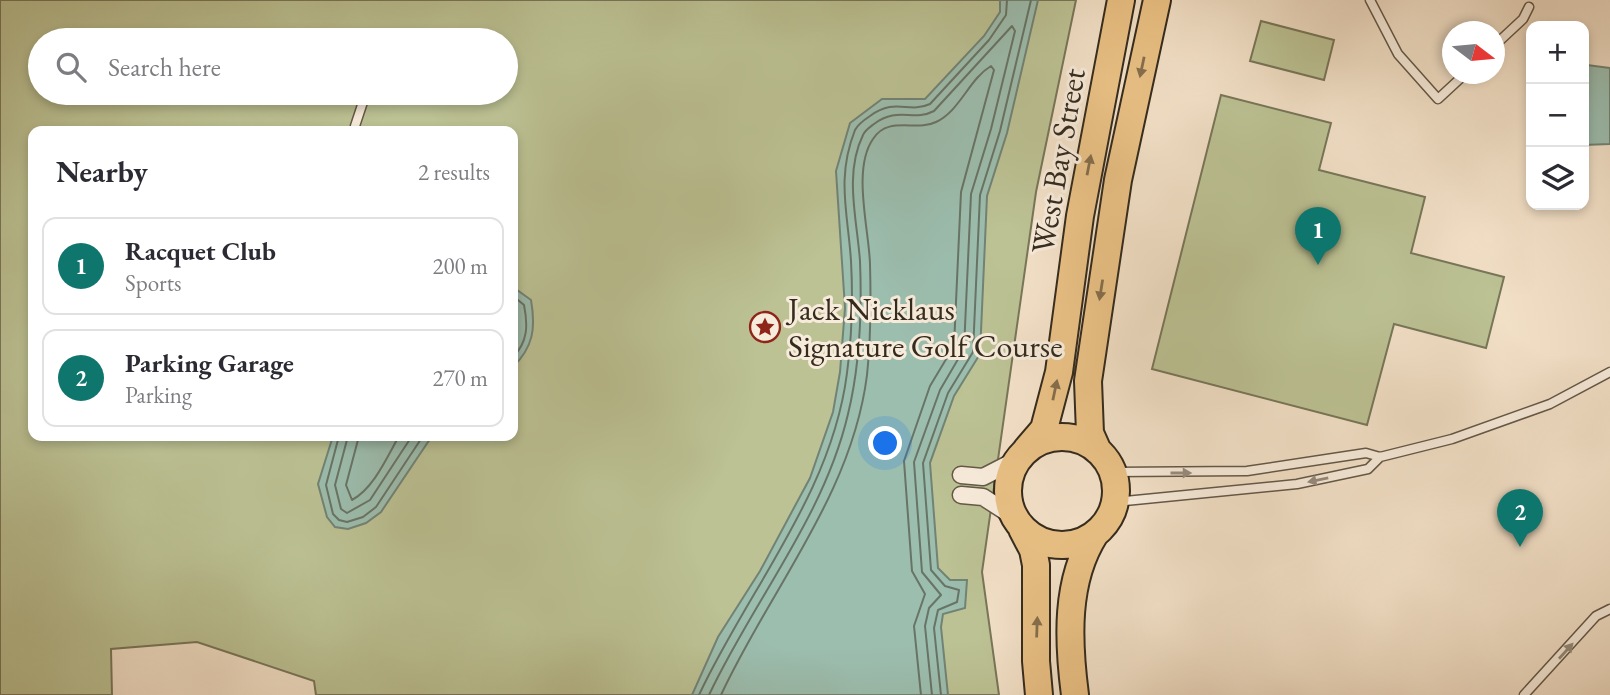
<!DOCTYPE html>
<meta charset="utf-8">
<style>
body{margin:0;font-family:"EB Garamond",serif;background:#f7f7f7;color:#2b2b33}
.controls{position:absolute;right:21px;top:21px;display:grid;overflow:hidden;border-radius:14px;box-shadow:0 4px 10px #0003}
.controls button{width:63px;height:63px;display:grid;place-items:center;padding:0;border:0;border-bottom:2px solid #e1e1e2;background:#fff;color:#2b2b33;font:35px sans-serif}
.compass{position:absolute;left:1442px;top:21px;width:63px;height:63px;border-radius:50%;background:#fff;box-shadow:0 4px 10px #0003;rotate:106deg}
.you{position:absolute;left:886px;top:444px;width:24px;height:24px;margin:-18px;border:5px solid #fff;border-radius:50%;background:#1a73e8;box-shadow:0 0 0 10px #1a73e833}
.badge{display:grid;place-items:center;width:46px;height:46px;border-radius:50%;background:#0f766e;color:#fff;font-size:23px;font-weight:700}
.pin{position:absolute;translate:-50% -58px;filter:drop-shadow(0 2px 4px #0008)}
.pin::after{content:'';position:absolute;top:37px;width:24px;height:21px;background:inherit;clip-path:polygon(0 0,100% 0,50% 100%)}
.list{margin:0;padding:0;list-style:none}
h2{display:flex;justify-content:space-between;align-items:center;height:91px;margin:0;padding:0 28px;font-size:30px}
h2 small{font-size:23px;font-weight:400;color:#7c7c81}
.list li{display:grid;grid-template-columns:46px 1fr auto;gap:21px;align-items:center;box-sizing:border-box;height:98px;margin:0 14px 14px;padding:0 14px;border:2px solid #e1e1e2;border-radius:14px}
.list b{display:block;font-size:26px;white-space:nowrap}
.list p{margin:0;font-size:23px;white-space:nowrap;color:#7c7c81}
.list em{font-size:23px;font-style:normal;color:#7c7c81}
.icon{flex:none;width:38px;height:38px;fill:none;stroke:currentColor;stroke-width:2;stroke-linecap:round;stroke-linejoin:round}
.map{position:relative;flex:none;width:1610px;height:695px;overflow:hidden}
.search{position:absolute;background:#fff;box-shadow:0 4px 10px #0003;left:28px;top:28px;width:490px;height:77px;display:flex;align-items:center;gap:18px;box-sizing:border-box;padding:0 24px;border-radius:38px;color:#7c7c81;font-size:26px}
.panel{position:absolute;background:#fff;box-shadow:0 4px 10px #0003;left:28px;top:126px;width:490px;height:315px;border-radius:14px}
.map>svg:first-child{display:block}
.green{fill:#bcc294;stroke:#787659;stroke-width:2;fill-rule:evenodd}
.water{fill:#9cbeaf;stroke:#728375;stroke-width:2}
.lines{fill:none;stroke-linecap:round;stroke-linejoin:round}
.shore{stroke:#687466;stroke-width:2}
.lane-casing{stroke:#645848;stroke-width:11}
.street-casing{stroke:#645848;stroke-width:19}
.primary-casing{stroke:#342b1e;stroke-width:30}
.lane{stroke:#f7ebdb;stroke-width:8}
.street{stroke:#f7ebdb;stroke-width:16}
.primary{stroke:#e9c084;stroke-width:26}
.oneway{fill:#856e4c}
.oneway2{fill:#968b7c}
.labels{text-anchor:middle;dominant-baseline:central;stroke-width:6;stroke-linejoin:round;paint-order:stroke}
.street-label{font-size:32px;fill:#342b1e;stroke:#f7ebdb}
.poi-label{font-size:32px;fill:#342b1e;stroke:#f7ebdb;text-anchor:start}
</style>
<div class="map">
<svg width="1610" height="695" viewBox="0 0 1610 695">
<rect width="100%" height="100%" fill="#f2e0c7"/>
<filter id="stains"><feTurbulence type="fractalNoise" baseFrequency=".00286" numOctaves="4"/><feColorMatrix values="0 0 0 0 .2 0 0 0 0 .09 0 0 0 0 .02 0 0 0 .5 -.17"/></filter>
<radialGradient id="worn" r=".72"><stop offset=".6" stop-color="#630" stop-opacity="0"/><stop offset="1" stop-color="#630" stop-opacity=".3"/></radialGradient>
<path class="green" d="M0,0H1076L1036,192L982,572L999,695H316L314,681L197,642L111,649L112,695H0ZM40,40H506V93H40ZM33,131H513V436H33Z
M1261,21L1334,40L1324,80L1250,61Z
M1221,95L1331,123L1319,170L1425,197L1411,253L1504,277L1486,348L1394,324L1367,425L1152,369Z"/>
<path class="water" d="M1000,0H1038L1007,133L987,196L980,354L954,396L930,463L938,568L950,580H967L965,608L943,614L941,627L948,695H692L718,637L760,571L810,478L833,412L840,372L845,308L836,171L850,123L882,99H925L984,36L1000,12Z
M1587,65L1610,68V144L1584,145V66Z
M513,287L531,300C536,329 533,347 513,367Z
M333,436H432L381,512L366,523L348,529L335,527L327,517L318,484Z"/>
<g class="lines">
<path class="shore" d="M513,296L524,305C528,325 528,342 513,357
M339,436L326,485L333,514L339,520L347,522L363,517L376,507L423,436
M348,436L335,485L341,509L347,513L370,500L412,436
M359,436L346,485L352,500C374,488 387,457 399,436
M699,695C749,588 832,493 847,373C852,336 853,298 851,261C848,213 836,178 855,130C858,124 864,120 870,116C896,97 908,114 930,104L989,40L1006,15L1007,0
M709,695C753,601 824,517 848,414C860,365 862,311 860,261C857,219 844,174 863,135C865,130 870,127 874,124C898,106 913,122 934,111L1012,26L1015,31L991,129L971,194L964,349L940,390L914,462L922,572L941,595L929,608L925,626L932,695
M721,695C770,589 852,495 867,375C871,338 871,301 870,264C869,229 852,169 873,139C888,115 916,132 936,122C960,111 969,79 991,66L994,70L961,192L954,346L930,386L904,461L912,571L925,594L914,626L921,695
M941,695L934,628L938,610L957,602L959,590L945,586L931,570L923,463L948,393L973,352L980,195L1000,131L1031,0"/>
<g class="lane-casing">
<path id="lane" d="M1370,0L1398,54L1438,99L1465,74
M1494,46L1523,19L1529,7
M355,126L366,93
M1112,472L1247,471L1366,453L1380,457L1452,439L1550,404L1610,372
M1115,502L1297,484L1368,469L1380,457
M1524,695L1596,616L1610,609"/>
</g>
<g class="street-casing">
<path id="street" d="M961,475L983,477L1018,459
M961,495L983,497L1014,517"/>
</g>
<g class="primary-casing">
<path id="primary" d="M1008 491a54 54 0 1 1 108 0a54 54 0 1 1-108 0Z
M1026,450L1044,429L1059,372L1080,216L1121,0
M1098,451L1090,433L1088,381L1118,180L1157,0
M1022,529L1033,550L1036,565V661L1039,695
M1075,695C1068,641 1065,581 1095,534"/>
</g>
<use href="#lane" class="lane"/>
<use href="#street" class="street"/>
<use href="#primary" class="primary"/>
</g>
<defs><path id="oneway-solid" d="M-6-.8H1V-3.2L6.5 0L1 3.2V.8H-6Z" transform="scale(1.75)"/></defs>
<g class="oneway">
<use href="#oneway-solid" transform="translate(1142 67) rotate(102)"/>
<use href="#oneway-solid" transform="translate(1089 165) rotate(-79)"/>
<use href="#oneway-solid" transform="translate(1101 290) rotate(99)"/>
<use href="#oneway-solid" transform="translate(1055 390) rotate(-78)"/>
<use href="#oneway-solid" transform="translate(1037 627) rotate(-88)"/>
</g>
<g class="oneway2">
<use href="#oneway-solid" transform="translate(1181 473)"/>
<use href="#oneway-solid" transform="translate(1318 480) rotate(168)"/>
<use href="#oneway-solid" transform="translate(1566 651) rotate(-48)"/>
</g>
<defs>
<g id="sight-ring" transform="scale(1.575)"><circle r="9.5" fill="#f7ebdb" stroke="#8f2418" stroke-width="1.5"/><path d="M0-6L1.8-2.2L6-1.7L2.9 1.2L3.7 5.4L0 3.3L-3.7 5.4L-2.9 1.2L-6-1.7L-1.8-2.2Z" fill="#8f2418"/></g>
</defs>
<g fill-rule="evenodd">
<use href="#sight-ring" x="765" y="327"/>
</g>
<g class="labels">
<g class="street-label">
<text transform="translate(1058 161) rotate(-80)">West Bay Street</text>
</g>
<g class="poi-label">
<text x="788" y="309">Jack Nicklaus<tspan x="788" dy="37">Signature Golf Course</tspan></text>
</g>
</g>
<rect width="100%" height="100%" filter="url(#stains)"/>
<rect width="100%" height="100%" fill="url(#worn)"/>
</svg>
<div class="controls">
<button>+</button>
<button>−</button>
<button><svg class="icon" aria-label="layers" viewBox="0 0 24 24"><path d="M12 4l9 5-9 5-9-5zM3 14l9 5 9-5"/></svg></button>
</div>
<svg class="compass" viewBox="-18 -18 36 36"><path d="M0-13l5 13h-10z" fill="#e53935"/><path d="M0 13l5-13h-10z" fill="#7c7c81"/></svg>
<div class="you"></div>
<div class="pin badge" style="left:1318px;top:265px">1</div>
<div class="pin badge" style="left:1520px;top:547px">2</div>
<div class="search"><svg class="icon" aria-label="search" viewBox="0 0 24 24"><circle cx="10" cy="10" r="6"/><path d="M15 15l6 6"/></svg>Search here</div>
<section class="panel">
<h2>Nearby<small>2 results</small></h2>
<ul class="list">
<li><span class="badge">1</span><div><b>Racquet Club</b><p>Sports</p></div><em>200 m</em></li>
<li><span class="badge">2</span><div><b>Parking Garage</b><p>Parking</p></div><em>270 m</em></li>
</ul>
</section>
</div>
